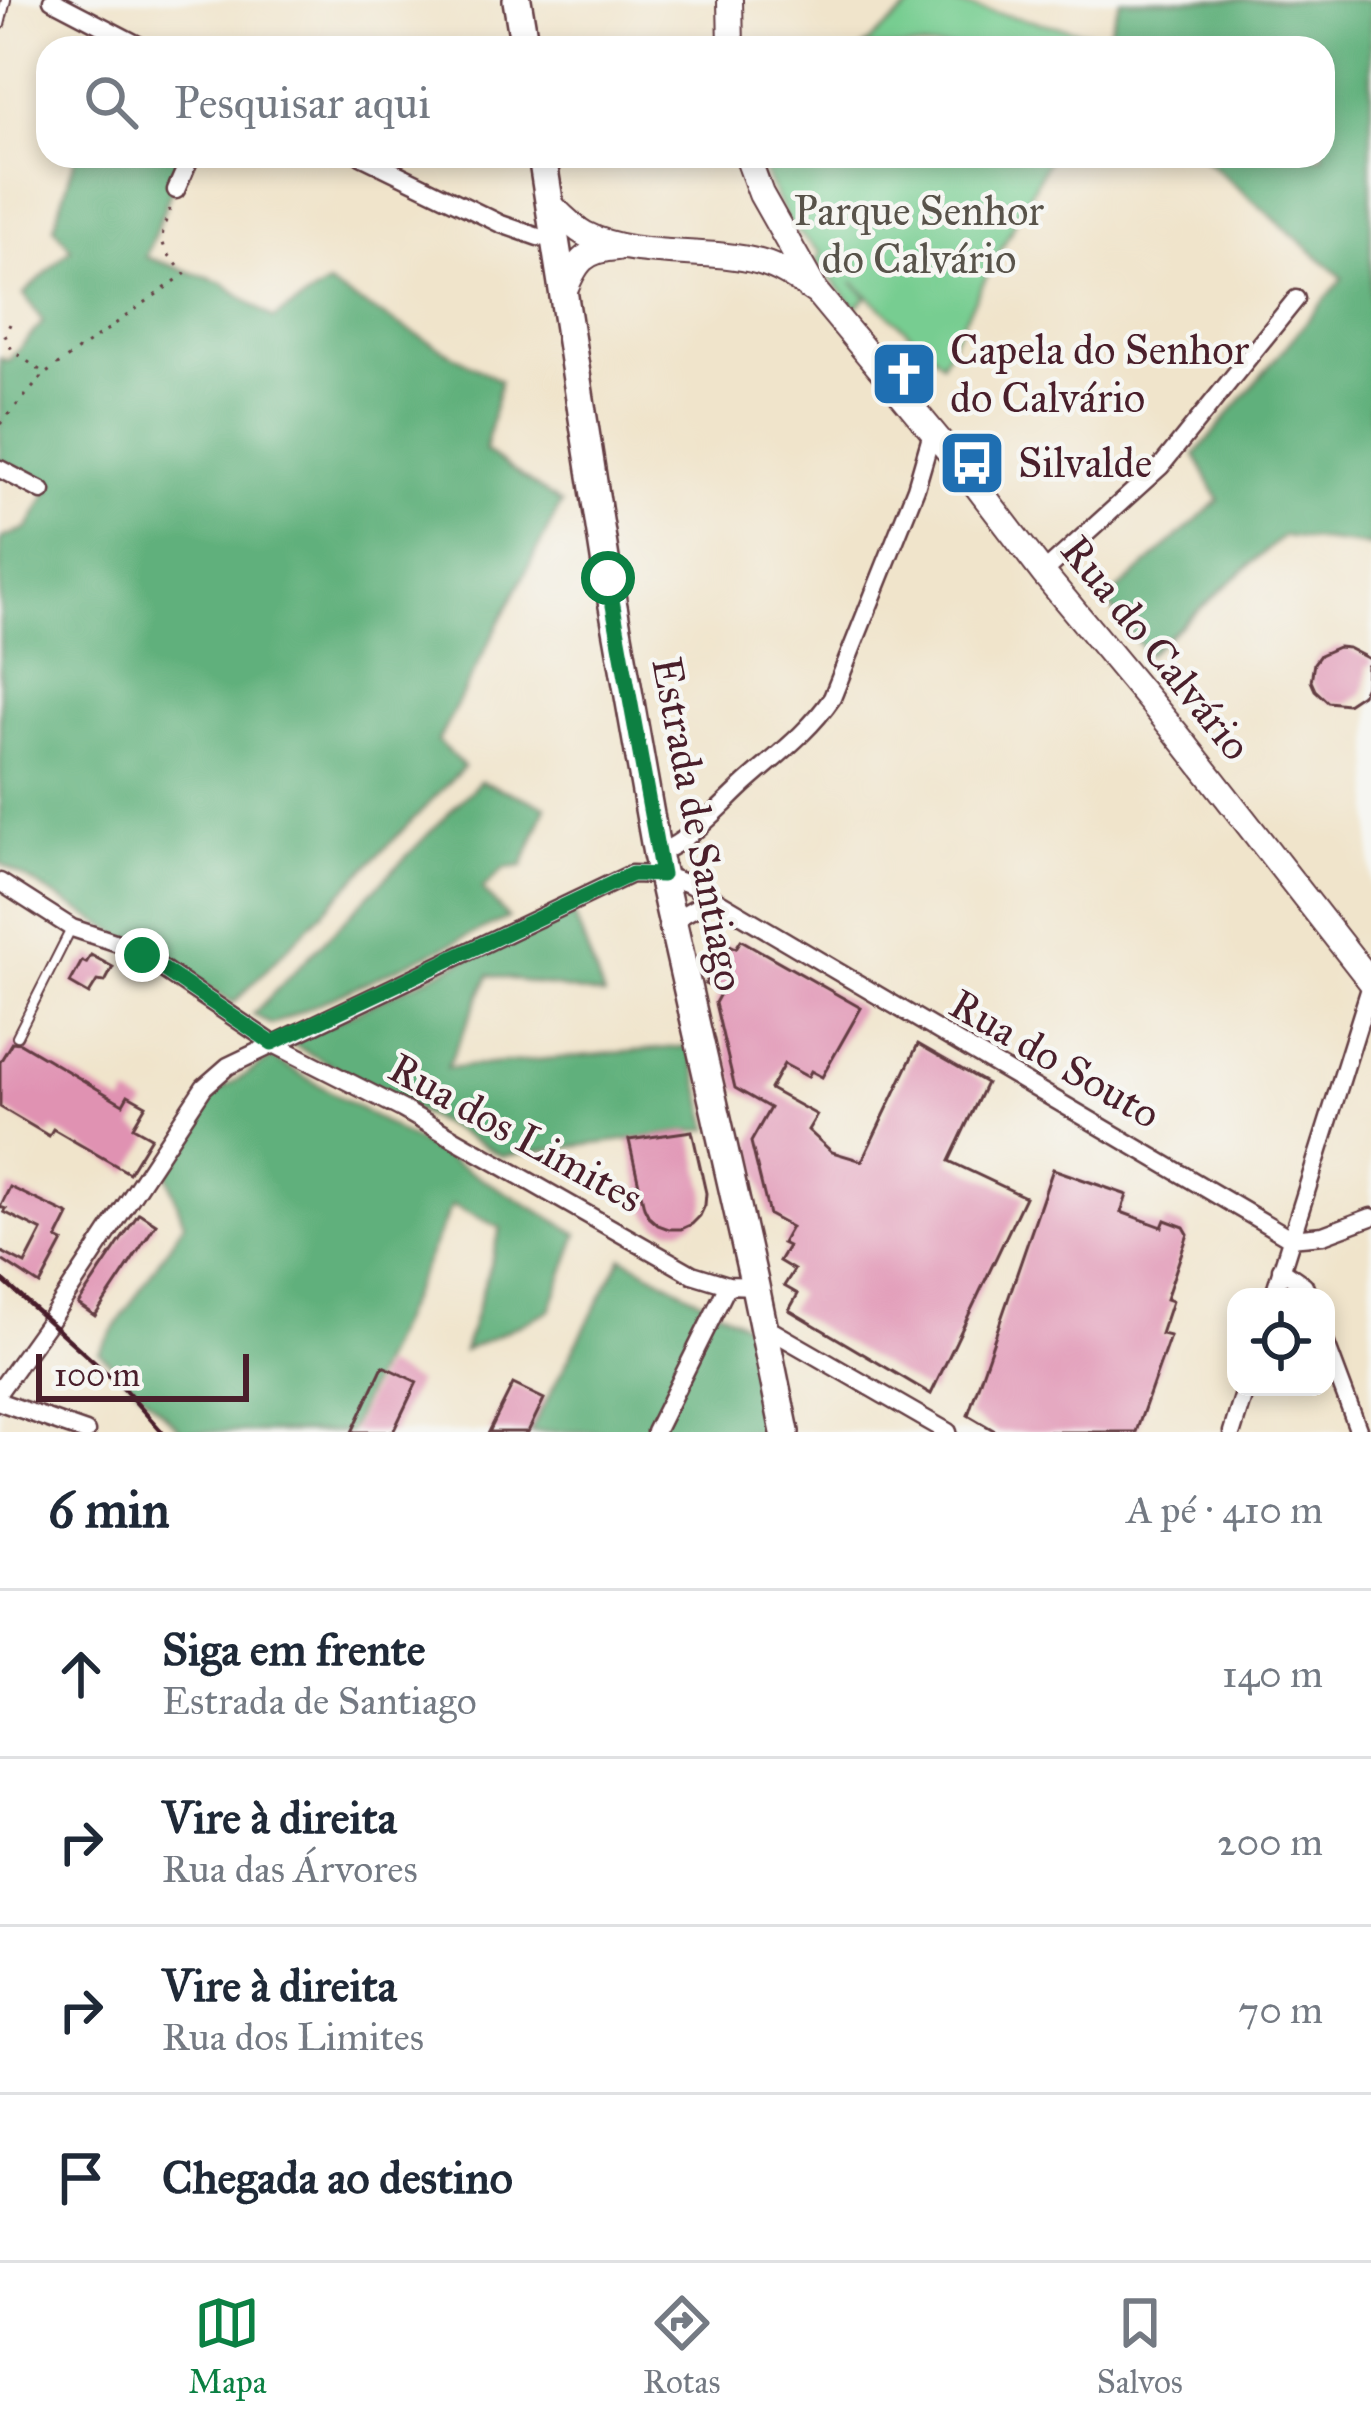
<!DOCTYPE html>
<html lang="pt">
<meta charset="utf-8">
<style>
body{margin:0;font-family:"IM FELL Great Primer",serif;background:#f2f2f3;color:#1f2937}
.controls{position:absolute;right:36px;bottom:36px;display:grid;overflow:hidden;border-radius:24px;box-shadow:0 6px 18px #0003}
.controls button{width:108px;height:108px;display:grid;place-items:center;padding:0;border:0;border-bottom:3px solid #e0e1e3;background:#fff;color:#1f2937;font:60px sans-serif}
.scale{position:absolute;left:36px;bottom:30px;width:213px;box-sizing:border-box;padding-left:12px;border:6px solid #4a1f2b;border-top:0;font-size:33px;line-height:42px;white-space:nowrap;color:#4a1f2b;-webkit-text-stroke:9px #f6f6f2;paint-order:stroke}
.stop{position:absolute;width:36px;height:36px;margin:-27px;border:9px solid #0b8043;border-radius:50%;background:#fff}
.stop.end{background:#0b8043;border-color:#fff;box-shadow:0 3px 12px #0008}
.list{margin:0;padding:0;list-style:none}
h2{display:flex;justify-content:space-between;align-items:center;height:156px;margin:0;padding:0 48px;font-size:51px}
h2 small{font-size:39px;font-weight:400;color:#747a83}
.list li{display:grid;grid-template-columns:78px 1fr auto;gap:36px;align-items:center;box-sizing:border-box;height:168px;padding:0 48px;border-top:3px solid #e0e1e3}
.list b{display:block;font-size:45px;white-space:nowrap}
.list p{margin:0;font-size:39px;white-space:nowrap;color:#747a83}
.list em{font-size:39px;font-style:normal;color:#747a83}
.icon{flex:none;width:66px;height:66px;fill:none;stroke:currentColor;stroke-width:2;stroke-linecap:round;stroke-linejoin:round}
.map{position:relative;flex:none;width:1371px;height:1432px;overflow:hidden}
.search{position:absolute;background:#fff;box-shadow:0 6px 18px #0003;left:36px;right:36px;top:36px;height:132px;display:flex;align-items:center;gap:30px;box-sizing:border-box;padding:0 42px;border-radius:36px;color:#747a83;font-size:45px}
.sheet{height:828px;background:#fff}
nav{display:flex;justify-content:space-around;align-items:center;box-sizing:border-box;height:168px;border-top:3px solid #e0e1e3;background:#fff;font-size:33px;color:#747a83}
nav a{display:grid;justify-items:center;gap:6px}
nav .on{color:#0b8043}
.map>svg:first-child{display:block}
.green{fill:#77cd91;stroke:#60765e;stroke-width:3}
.forest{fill:#61b07b;stroke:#566853;stroke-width:3}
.building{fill:#e092b2}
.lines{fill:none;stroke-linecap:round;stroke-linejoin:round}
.service-casing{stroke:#633d43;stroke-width:12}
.minor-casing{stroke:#633d43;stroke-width:21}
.secondary-casing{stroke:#633d43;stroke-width:28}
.primary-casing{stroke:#633d43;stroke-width:32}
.path{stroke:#633d43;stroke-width:3;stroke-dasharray:3 9;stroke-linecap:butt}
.service{stroke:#fff;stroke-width:8}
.minor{stroke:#fff;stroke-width:16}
.secondary{stroke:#fff;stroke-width:24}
.primary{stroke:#fff;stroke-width:27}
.rail{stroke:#4a1f2b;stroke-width:4.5}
.route{stroke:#0b8043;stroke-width:15}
.labels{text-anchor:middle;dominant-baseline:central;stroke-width:9;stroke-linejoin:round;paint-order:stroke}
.park-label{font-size:42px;fill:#58534a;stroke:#f6f6f2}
.poi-label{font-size:42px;fill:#4a1f2b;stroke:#f6f6f2;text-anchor:start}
.street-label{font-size:42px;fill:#4a1f2b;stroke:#f6f6f2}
</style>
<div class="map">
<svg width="1371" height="1432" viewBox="0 0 1371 1432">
<rect width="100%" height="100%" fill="#f6f6f2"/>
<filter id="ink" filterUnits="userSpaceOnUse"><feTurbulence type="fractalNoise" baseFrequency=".00833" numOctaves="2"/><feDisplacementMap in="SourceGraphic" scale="24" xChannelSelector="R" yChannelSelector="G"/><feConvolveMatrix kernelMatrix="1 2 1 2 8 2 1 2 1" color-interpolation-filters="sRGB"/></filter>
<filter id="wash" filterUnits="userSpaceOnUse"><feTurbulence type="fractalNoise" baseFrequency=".004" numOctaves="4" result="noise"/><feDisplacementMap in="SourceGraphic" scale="48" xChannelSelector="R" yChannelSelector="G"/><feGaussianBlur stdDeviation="2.7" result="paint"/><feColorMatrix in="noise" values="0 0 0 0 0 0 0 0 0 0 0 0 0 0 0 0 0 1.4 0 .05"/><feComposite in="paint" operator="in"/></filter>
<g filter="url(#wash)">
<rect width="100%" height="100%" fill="#f0e4cb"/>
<path class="green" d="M919,0H936L1107,37L1103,48H862Z
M759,156H1050L942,362L852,281L867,297L855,308L816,261L821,253L789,224L767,178Z"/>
<path class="forest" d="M1120,0H1371V546L1283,536L1147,655L1106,601L1219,500L1195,455L1343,278L1201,156H1323V48H1103Z
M76,156H184L146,257L223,283L273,319L328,285L500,381L485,451L561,504L438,741L464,767L234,1003L0,863V543L2,538L28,528L52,484L0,460V358L8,361L43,322L24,294L71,249L54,227Z
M480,781L546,806L523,866L505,868L482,889L508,918L271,1025L253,1014Z
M572,909L604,996L489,975L447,1068L690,1046L710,1129L502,1156L290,1043Z
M272,1058L578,1234L550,1310L464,1351L501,1228L452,1205L349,1432H183L99,1352L184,1223L165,1168L210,1097Z
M622,1257L753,1329L778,1432H530Z"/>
<g id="blocks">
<path class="building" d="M1338,647L1348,648L1371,660V665L1367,666L1366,686L1362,694L1347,704L1328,702L1315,690L1311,681L1314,663L1320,655Z
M741,940L861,1008L822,1077L811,1071L808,1077L784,1064L770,1089L817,1115L808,1130L832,1152L862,1161L918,1044L986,1083L949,1161L1025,1197L931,1394L789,1310L798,1294L784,1286L794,1270L779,1261L788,1246L782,1243L791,1227L769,1215L751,1142L770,1108L735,1088L715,1003L721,992L705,984L728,944L736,948Z
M91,955L113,967L105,982L97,981L89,994L70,983L82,961L86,963Z
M12,1042L20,1043L123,1104L128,1095L146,1105L133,1127L151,1137L129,1173L53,1129L49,1136L0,1107V1062Z
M692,1131L706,1193L705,1205L700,1216L692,1224L681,1229H669L658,1225L649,1217L644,1207L629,1140Z
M1053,1169L1127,1195L1121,1212L1162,1227L1165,1220L1184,1227L1188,1234L1166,1299L1172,1301L1161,1334L1170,1336L1136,1432H997L968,1415Z
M10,1187L69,1215L57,1239L63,1242L40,1285L0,1259V1251L25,1264L42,1231L4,1212L6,1209L0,1207Z
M139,1213L156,1224L95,1316L78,1304Z
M383,1366L417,1382L393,1432H352Z
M513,1384L544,1399L528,1432H489Z"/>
</g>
</g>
<g filter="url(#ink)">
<use href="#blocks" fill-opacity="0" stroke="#633d43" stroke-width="3"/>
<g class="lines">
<g class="service-casing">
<path id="service" d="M0,25L6,0
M17,1036L71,929"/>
</g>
<g class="minor-casing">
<path id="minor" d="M52,0L144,48
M361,156L501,224L538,237L556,239
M176,190L191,156
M0,469L42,491
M1043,573L1161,466L1296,299
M657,854C691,840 718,809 745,784C775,757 809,732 832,698L916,488L932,433
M0,882L72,928L121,944L142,955L272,1043L402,1109L692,1274L728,1285L755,1286
M672,921L711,899
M1281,1269L1304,1285L1308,1297
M1273,1297L1371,985
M762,1325L948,1432
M1326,1344L1359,1432
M0,1390L48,1323L204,1087L228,1066L631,874L661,875L689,884L1290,1238L1323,1235L1371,1217
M0,1402L86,1432
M655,1432L728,1285
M1232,1432L1246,1387"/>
</g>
<g class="secondary-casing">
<path id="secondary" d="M730,0L731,48
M747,156L761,194L813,286
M550,204C561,215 571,226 585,234C635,260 706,247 760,262C782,268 799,281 817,293L965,471L1043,573L1177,734L1371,982
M564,292C576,263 583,250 617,248"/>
</g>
<g class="primary-casing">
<path id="primary" d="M517,0L525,48
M542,156L608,578L657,854L755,1286L785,1432"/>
</g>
<path class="path" d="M10,324L5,335L12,350L45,374L185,274C159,244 157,244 171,206
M0,424L43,376"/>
<use href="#service" class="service"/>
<use href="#minor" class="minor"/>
<use href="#secondary" class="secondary"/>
<use href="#primary" class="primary"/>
<path class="rail" d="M0,1278L124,1389L162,1432"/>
</g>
</g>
<g class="lines" filter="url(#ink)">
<path class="route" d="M142,955L272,1043L632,874L662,875L608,578"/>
</g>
<defs>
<g id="church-square" transform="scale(3.45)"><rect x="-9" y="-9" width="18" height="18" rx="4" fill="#1f6fb2" stroke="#f6f6f2"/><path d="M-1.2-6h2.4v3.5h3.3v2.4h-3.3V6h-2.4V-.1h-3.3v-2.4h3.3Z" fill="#fff"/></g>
<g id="bus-square" transform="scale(3.45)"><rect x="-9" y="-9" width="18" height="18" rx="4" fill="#1f6fb2" stroke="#f6f6f2"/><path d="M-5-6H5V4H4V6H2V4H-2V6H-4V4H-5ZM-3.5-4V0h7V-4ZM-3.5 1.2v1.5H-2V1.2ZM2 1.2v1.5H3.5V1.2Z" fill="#fff"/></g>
</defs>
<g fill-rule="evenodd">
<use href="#church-square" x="904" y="374"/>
<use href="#bus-square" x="972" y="463"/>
</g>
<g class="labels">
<g class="park-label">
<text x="919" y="211">Parque Senhor<tspan x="919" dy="48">do Calvário</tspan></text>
</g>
<g class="poi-label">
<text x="950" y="350">Capela do Senhor<tspan x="950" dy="48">do Calvário</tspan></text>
<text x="1018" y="463">Silvalde</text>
</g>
<g class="street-label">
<text transform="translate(1156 648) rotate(51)">Rua do Calvário</text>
<text transform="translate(698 824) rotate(79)">Estrada de Santiago</text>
<text transform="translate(1055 1059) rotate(30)">Rua do Souto</text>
<text transform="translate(516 1133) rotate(29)">Rua dos Limites</text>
</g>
</g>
</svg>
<div class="controls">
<button><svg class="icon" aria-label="locate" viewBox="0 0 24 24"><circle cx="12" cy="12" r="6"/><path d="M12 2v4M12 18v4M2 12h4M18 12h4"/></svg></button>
</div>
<div class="scale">100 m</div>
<div class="stop" style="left:608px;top:578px"></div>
<div class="stop end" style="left:142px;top:955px"></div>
<div class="search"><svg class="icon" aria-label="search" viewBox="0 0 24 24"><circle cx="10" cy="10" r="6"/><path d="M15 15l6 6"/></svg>Pesquisar aqui</div>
</div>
<section class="sheet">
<h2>6 min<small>A pé · 410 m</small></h2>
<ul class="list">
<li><svg class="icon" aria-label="ahead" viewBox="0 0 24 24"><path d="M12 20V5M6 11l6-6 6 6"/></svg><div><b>Siga em frente</b><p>Estrada de Santiago</p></div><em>140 m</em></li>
<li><svg class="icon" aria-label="right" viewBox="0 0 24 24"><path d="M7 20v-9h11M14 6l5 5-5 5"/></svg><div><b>Vire à direita</b><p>Rua das Árvores</p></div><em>200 m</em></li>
<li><svg class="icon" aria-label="right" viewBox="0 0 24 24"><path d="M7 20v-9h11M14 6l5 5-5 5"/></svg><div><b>Vire à direita</b><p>Rua dos Limites</p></div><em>70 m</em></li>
<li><svg class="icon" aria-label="arrive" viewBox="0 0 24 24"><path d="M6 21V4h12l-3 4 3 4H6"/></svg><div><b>Chegada ao destino</b></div></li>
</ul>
</section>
<nav>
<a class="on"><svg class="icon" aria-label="map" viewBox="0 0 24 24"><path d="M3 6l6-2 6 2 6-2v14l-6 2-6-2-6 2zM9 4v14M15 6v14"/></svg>Mapa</a>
<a><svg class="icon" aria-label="directions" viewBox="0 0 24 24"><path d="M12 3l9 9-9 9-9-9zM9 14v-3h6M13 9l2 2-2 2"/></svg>Rotas</a>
<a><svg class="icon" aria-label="saved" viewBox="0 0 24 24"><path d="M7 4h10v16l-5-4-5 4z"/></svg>Salvos</a>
</nav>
